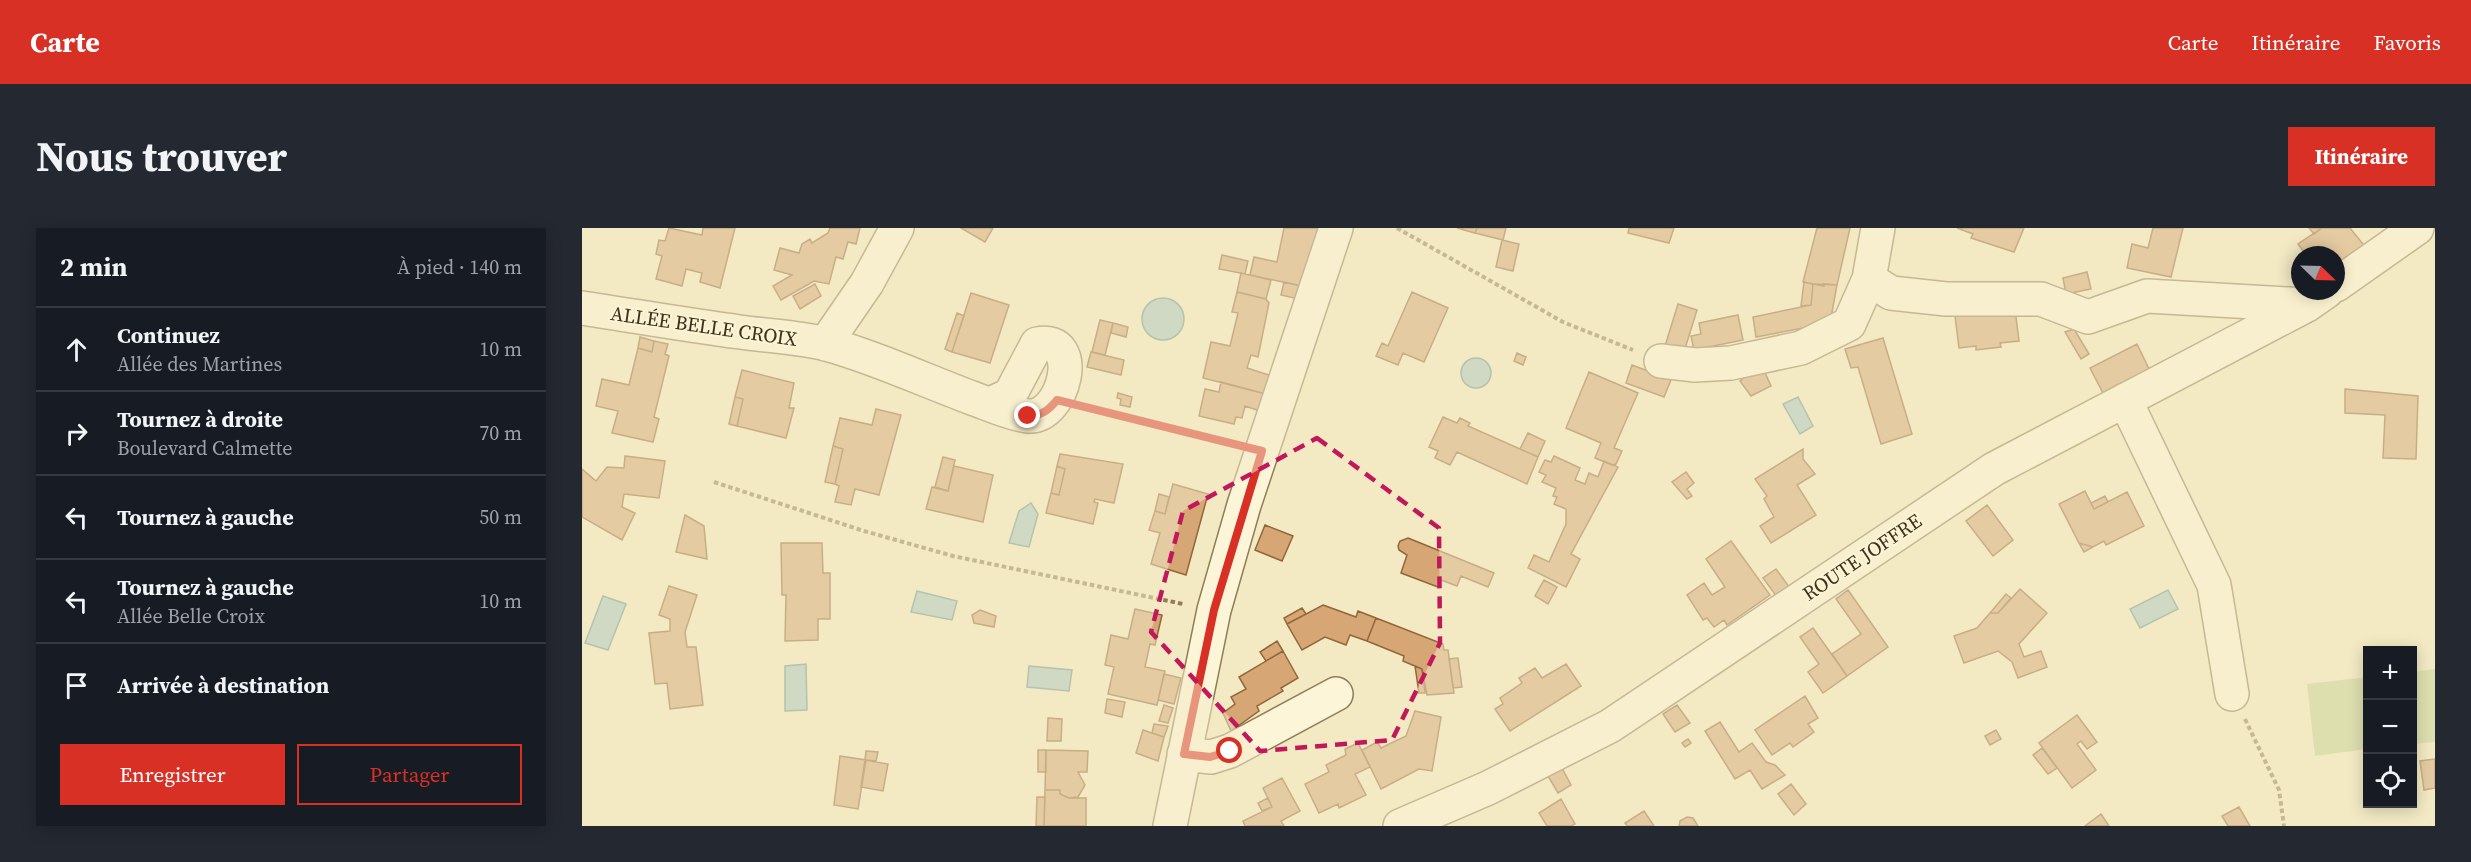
<!DOCTYPE html>
<html lang="fr">
<meta charset="utf-8">
<style>
body{margin:0;font-family:"Source Serif 4",serif;background:#242831;color:#f1f3f6}
.controls{position:absolute;right:18px;bottom:18px;display:grid;overflow:hidden;border-radius:0px;box-shadow:0 3px 15px #0003}
.controls button{width:54px;height:54px;display:grid;place-items:center;padding:0;border:0;border-bottom:2px solid #363941;background:#171b24;color:#f1f3f6;font:30px sans-serif}
.compass{position:absolute;left:1709px;top:18px;width:54px;height:54px;border-radius:50%;background:#171b24;box-shadow:0 3px 15px #0003;rotate:113deg}
.stop{position:absolute;width:18px;height:18px;margin:-14px;border:4px solid #d93025;border-radius:50%;background:#fff}
.stop.end{background:#d93025;border-color:#fff;box-shadow:0 2px 6px #0008}
.list{margin:0;padding:0;list-style:none}
h2{display:flex;justify-content:space-between;align-items:center;height:78px;margin:0;padding:0 24px;font-size:26px}
h2 small{font-size:20px;font-weight:400;color:#9ea1a6}
.list li{display:grid;grid-template-columns:39px 1fr auto;gap:18px;align-items:center;box-sizing:border-box;height:84px;padding:0 24px;border-top:2px solid #363941}
.list b{display:block;font-size:22px;white-space:nowrap}
.list p{margin:0;font-size:20px;white-space:nowrap;color:#9ea1a6}
.list em{font-size:20px;font-style:normal;color:#9ea1a6}
.actions{display:flex;gap:12px;padding:18px 24px}
.actions a{flex:1;padding:14px 0;border:2px solid #d93025;border-radius:0px;text-align:center;font-size:21px;color:#d93025}
.actions .main{background:#d93025;color:#fff}
.icon{flex:none;width:33px;height:33px;fill:none;stroke:currentColor;stroke-width:2;stroke-linecap:round;stroke-linejoin:round}
.map{position:relative;flex:none;width:1853px;height:598px;overflow:hidden;border-radius:0px}
header{display:flex;align-items:center;gap:36px;box-sizing:border-box;height:84px;padding:0 30px;background:#d93025;color:#fff}
header strong{font-size:28px}
nav{display:flex;gap:33px;margin-inline-start:auto;font-size:21px}
.intro{display:flex;align-items:center;justify-content:space-between;box-sizing:border-box;height:144px;padding:0 36px}
h1{margin:0;font-size:42px}
.button{padding:15px 27px;border-radius:0px;background:#d93025;color:#fff;font-size:21px;font-weight:700}
main{display:flex;gap:36px;padding:0 36px}
aside{flex:1;background:#171b24;border-radius:0px;box-shadow:0 3px 15px #0003}
.map>svg:first-child{display:block}
.green{fill:#c6d396}
.water{fill:#a6c6c0;stroke:#6b968f;stroke-width:1.5}
.building{fill:#d6a775;stroke:#93663a;stroke-width:1.5}
.lines{fill:none;stroke-linecap:round;stroke-linejoin:round}
.minor-casing{stroke:#917c57;stroke-width:36}
.path{stroke:#917c57;stroke-width:4;stroke-dasharray:4.5 3;stroke-linecap:butt}
.minor{stroke:#fdf5d8;stroke-width:33}
.route{stroke:#d93025;stroke-width:8}
.marked{fill:none;stroke:#c2185b;stroke-width:4.5;stroke-dasharray:12 8;stroke-linejoin:round}
.labels{text-anchor:middle;dominant-baseline:central;stroke-width:4.5;stroke-linejoin:round;paint-order:stroke}
.street-label{font-size:20px;fill:#3f311d;stroke:#faf3d4}
</style>
<header>
<strong>Carte</strong>
<nav><a>Carte</a><a>Itinéraire</a><a>Favoris</a></nav>
</header>
<div class="intro"><h1>Nous trouver</h1><a class="button">Itinéraire</a></div>
<main>
<aside>
<h2>2 min<small>À pied · 140 m</small></h2>
<ul class="list">
<li><svg class="icon" aria-label="ahead" viewBox="0 0 24 24"><path d="M12 20V5M6 11l6-6 6 6"/></svg><div><b>Continuez</b><p>Allée des Martines</p></div><em>10 m</em></li>
<li><svg class="icon" aria-label="right" viewBox="0 0 24 24"><path d="M7 20v-9h11M14 6l5 5-5 5"/></svg><div><b>Tournez à droite</b><p>Boulevard Calmette</p></div><em>70 m</em></li>
<li><svg class="icon" aria-label="left" viewBox="0 0 24 24"><path d="M17 20v-9H6M10 6l-5 5 5 5"/></svg><div><b>Tournez à gauche</b></div><em>50 m</em></li>
<li><svg class="icon" aria-label="left" viewBox="0 0 24 24"><path d="M17 20v-9H6M10 6l-5 5 5 5"/></svg><div><b>Tournez à gauche</b><p>Allée Belle Croix</p></div><em>10 m</em></li>
<li><svg class="icon" aria-label="arrive" viewBox="0 0 24 24"><path d="M6 21V4h12l-3 4 3 4H6"/></svg><div><b>Arrivée à destination</b></div></li>
</ul>
<div class="actions"><a class="main">Enregistrer</a><a>Partager</a></div>
</aside>
<div class="map">
<svg width="1853" height="598" viewBox="0 0 1853 598">
<rect width="100%" height="100%" fill="#f3eac4"/>
<path class="green" d="M1853,441V514L1831,516V444Z
M1785,449V521L1733,528L1725,456Z"/>
<path class="water" d="M560 91a21 21 0 1 1 42 0a21 21 0 1 1-42 0Z
M879 145a15 15 0 1 1 30 0a15 15 0 1 1-30 0Z
M1216,169L1231,198L1218,206L1201,176Z
M449,275L456,286L447,319L427,315L437,283Z
M1586,362L1596,381L1558,400L1548,381Z
M335,363L375,373L370,392L329,384Z
M21,368L44,376L26,422L3,415Z
M224,436L225,482L203,483V438Z
M447,438L490,442L487,463L445,459Z"/>
<path class="building" d="M87,0L120,7L121,0H153L138,60L118,54L120,45L104,41L100,58L74,51L80,28L74,26L77,12L83,13Z
M248,0H278L274,16L266,14L261,31L254,29L247,56L232,53L199,72L191,58L210,47L192,42L198,20L217,25L220,16L228,11L230,15L246,5Z
M379,0H411L403,14Z
M702,0H742L724,59L668,47L672,29L695,34Z
M875,0H895L893,5Z
M895,0H924L921,12L893,5Z
M1047,0H1092L1087,15L1046,5Z
M1235,0H1268L1255,57L1242,56V58L1221,54Z
M1375,0H1442L1432,24L1389,10L1391,6Z
M1571,0H1601L1589,49L1545,40L1550,16L1566,20Z
M1727,0H1740L1732,6Z
M1740,0H1768L1785,21L1764,37L1757,29L1754,32V27H1724L1716,16Z
M920,12L937,16L931,43L914,39Z
M640,27L666,33L663,46L637,41Z
M1505,44L1509,61L1484,66L1481,50Z
M659,45L689,52L684,71L655,64Z
M702,54L724,59L716,71L699,67Z
M1222,54L1231,56L1229,77L1219,78Z
M233,56L239,68L218,81L211,68Z
M1231,56L1255,57L1248,95L1174,109L1171,89L1229,77Z
M655,64L684,71L687,75L676,129L669,127L665,140L690,148L684,166L621,150L629,114L648,118L656,85L650,84Z
M830,64L866,80L842,134L821,125L816,137L794,128L800,115L806,118Z
M389,65L427,77L408,135L370,124Z
M1096,76L1115,82L1102,124L1083,118Z
M1433,81L1437,113L1418,115L1419,119L1394,122V118L1377,120L1373,88Z
M375,85L382,88L370,124L363,121Z
M1156,87L1161,112L1112,122L1109,108L1119,106L1117,95Z
M518,92L531,95L523,127L510,124Z
M531,95L546,99L544,109L529,105Z
M1492,101L1507,126L1499,131L1483,104Z
M58,109L72,113L70,124L56,120Z
M1301,110L1330,206L1299,216L1276,139L1269,140L1263,121Z
M72,113L86,116L83,126L87,128L72,189L77,191L71,214L30,205L36,183L14,178L20,151L47,157L56,120L70,124Z
M1555,116L1568,143L1522,167L1508,140Z
M509,124L542,132L539,147L505,139Z
M935,125L944,129L941,137L932,133Z
M1068,135L1093,142L1082,169L1044,155L1050,137L1066,143Z
M1179,136L1189,158L1169,168L1158,153Z
M160,142L212,155L207,180H212L204,210L155,198L161,171L153,169Z
M1007,144L1056,165L1032,220L1040,223L1034,236L1030,237L1013,230L1019,215L984,200Z
M639,154L684,166L678,183L663,178L660,190L654,189L652,196L617,188L623,161L637,164Z
M1763,161L1836,168L1834,231L1801,230L1803,187L1763,185Z
M536,165L550,169L548,179L538,177L539,171L535,170Z
M153,169L161,171L155,198L147,196Z
M294,181L319,187L297,267L273,261L269,277L253,274L257,258L253,256L261,221L251,218L258,190L290,197Z
M861,189L875,195L878,190L888,195L886,198L956,229L945,256L875,224L868,237L853,230L856,223L847,219Z
M946,205L963,213L956,229L938,221Z
M251,218L261,221L253,256L243,254Z
M1221,221V231L1233,246L1215,257L1234,287L1189,315L1178,298L1192,289L1182,271L1185,268L1173,251Z
M478,226L541,236L532,275L513,271L512,274L516,275L511,296L464,285L469,265L477,267L483,241L475,238Z
M43,228L83,233L77,270L42,266L40,279L53,285L40,312L0,289V241L14,253L25,239L42,240Z
M972,228L998,240L993,252L1003,256L1007,245L1016,249L1022,233L1036,239L989,326L998,331L984,359L946,340L952,327L967,334L984,296V281L972,276L975,269L971,268L974,260L960,254L964,247L957,244L963,232L969,234Z
M361,229L373,232L366,263L353,259Z
M372,238L411,247L401,294L344,281L350,259L366,263Z
M475,238L483,241L477,267L469,265Z
M1104,244L1112,255L1105,261L1110,268L1105,271L1090,254Z
M591,256L626,266L604,347L569,336L578,305L567,302L573,283L583,286Z
M1503,263L1512,281L1545,264L1562,298L1524,317L1522,313L1511,319L1497,315L1477,276Z
M577,266L587,269L583,286L573,283Z
M1523,268L1526,274L1512,281L1509,275Z
M1405,277L1431,312L1411,328L1384,293Z
M103,287L122,298L125,331L94,324Z
M683,297L711,308L700,333L673,322Z
M826,310L912,345L906,359L879,348L875,358L859,352L856,359L819,345L825,327L817,322L816,318L818,313Z
M1149,313L1188,367L1145,397L1142,392L1132,399L1125,390L1121,392L1105,367L1122,355L1130,367L1143,359L1124,331Z
M199,315H240L241,345H248V391H236V412L203,413L204,367H200Z
M1497,315L1511,319L1502,324Z
M1194,341L1208,360L1195,369L1181,350Z
M962,352L975,359L966,376L953,368Z
M87,358L115,367L103,404L105,419H114L121,477L88,481L85,455L73,456L67,405L88,403V391L77,387Z
M1438,361L1465,385L1437,416L1442,429L1459,423L1465,439L1436,450L1430,434L1416,423L1382,435L1372,408L1395,400L1408,385H1416Z
M1266,362L1306,419L1265,448L1250,426L1279,406L1254,371Z
M1424,366L1429,370L1416,385H1408Z
M741,377L774,389L776,383L794,390L785,413L768,407L764,417L743,409L720,422L705,396Z
M720,380L724,386L705,396L702,390Z
M553,381L580,387L573,417L568,416L563,439L583,443L575,477L526,466L532,439L523,437L529,407L546,411Z
M398,382L414,388L412,399L392,395L390,387Z
M794,390L861,416L862,422H866L872,465L845,467L840,441L821,433L822,428L785,413Z
M1231,400L1265,448L1241,465L1226,444L1237,436L1218,409Z
M695,413L701,423L684,433L678,424Z
M701,423L716,450L699,460L701,463L675,478L677,483L649,503L641,485L653,476L649,469L664,461L657,449Z
M876,430L880,459L871,460L867,431Z
M984,436L999,458L928,503L913,481L921,476L918,470L940,455L937,450L953,440L960,450Z
M833,438L840,441L843,465H837Z
M582,446L599,450L592,476L576,472Z
M1223,468L1236,490L1226,496L1232,504L1211,519L1208,515L1190,527L1173,502Z
M525,471L543,474L540,489L523,485Z
M582,477L591,480L586,495L577,493Z
M1095,477L1108,495L1093,504L1081,486Z
M833,483L859,489L850,543L837,541L799,561L780,522L795,514L799,520L824,508Z
M1495,487L1515,514L1505,521L1499,513L1495,516L1514,542L1490,560L1457,515Z
M466,490L480,491L479,513H465Z
M1138,494L1157,524L1170,515L1184,534L1193,537L1203,547L1180,561L1168,542L1153,551L1123,503Z
M572,496L586,498L582,509L570,505Z
M561,502L582,509L576,533L554,525Z
M1414,502L1419,511L1408,517L1403,508Z
M1106,511L1109,515L1103,519L1100,515Z
M776,515L788,539L773,546L784,567L757,580L756,576L737,585L723,556L747,544L744,537L764,527L763,521Z
M1460,520L1475,540L1466,546L1451,527Z
M456,522H464V544H456Z
M464,522L506,523L505,544H496L503,557L496,569L487,570L478,566V562H463Z
M284,523L296,524L294,533L283,532Z
M258,528L284,532L276,581L252,577Z
M1853,531V560L1842,562L1838,533Z
M283,532L306,536L301,563L279,559Z
M980,540L989,557L976,565L966,548Z
M700,550L718,583L699,593L702,598H663L661,593L690,579L681,560Z
M1209,556L1224,576L1212,587L1196,566Z
M463,562H478V566L487,570H504V598H462Z
M455,569H463L462,598H454Z
M686,570L690,579L680,583L676,575Z
M979,571L993,596L989,598H965L957,585Z
M1657,579L1668,598H1646L1640,588Z
M1062,583L1072,598H1045L1043,595Z
M1519,586L1527,598H1503Z
M1105,589L1111,590L1116,598H1097L1098,593Z"/>
<g class="lines">
<g class="minor-casing">
<path id="minor" d="M1287,51L1296,0
M1754,57L1835,0
M0,80C53,88 105,97 158,104C186,108 216,109 244,116C290,128 344,153 390,170C407,176 428,186 446,188C482,191 503,106 455,116L428,167L408,176
M243,116L285,55L315,0
M1079,133L1113,137L1149,135L1219,120L1267,96L1287,51L1309,65L1364,71H1459L1506,89L1565,68L1725,77
M1543,172L1632,357L1650,466
M602,526L629,529L648,523L754,466
M588,598L632,382L662,277L754,0
M818,598L906,560L1028,498L1412,241L1725,77L1745,63"/>
</g>
<path class="path" d="M815,0L981,94L1051,122
M503,179L650,215
M132,254L282,303L371,328L601,376
M1663,491L1697,562L1702,598"/>
<use href="#minor" class="minor"/>
</g>
<g class="lines">
<path class="route" d="M446,188C460,187 466,183 475,172L680,223L632,382L602,526L628,529L648,523"/>
</g>
<path d="M0 0H1853V598H0ZM735,210L857,300L858,415L810,512L678,523L569,404L601,283Z" fill="#f3eac4" fill-opacity=".55" fill-rule="evenodd"/>
<path class="marked" d="M735,210L857,300L858,415L810,512L678,523L569,404L601,283Z"/>
<g class="labels">
<g class="street-label">
<text transform="translate(122 98) rotate(8)">ALLÉE BELLE CROIX</text>
<text transform="translate(1280 329) rotate(-34)">ROUTE JOFFRE</text>
</g>
</g>
</svg>
<div class="controls">
<button>+</button>
<button>−</button>
<button><svg class="icon" aria-label="locate" viewBox="0 0 24 24"><circle cx="12" cy="12" r="6"/><path d="M12 2v4M12 18v4M2 12h4M18 12h4"/></svg></button>
</div>
<svg class="compass" viewBox="-18 -18 36 36"><path d="M0-13l5 13h-10z" fill="#e53935"/><path d="M0 13l5-13h-10z" fill="#9ea1a6"/></svg>
<div class="stop" style="left:648px;top:523px"></div>
<div class="stop end" style="left:446px;top:188px"></div>
</div>
</main>
